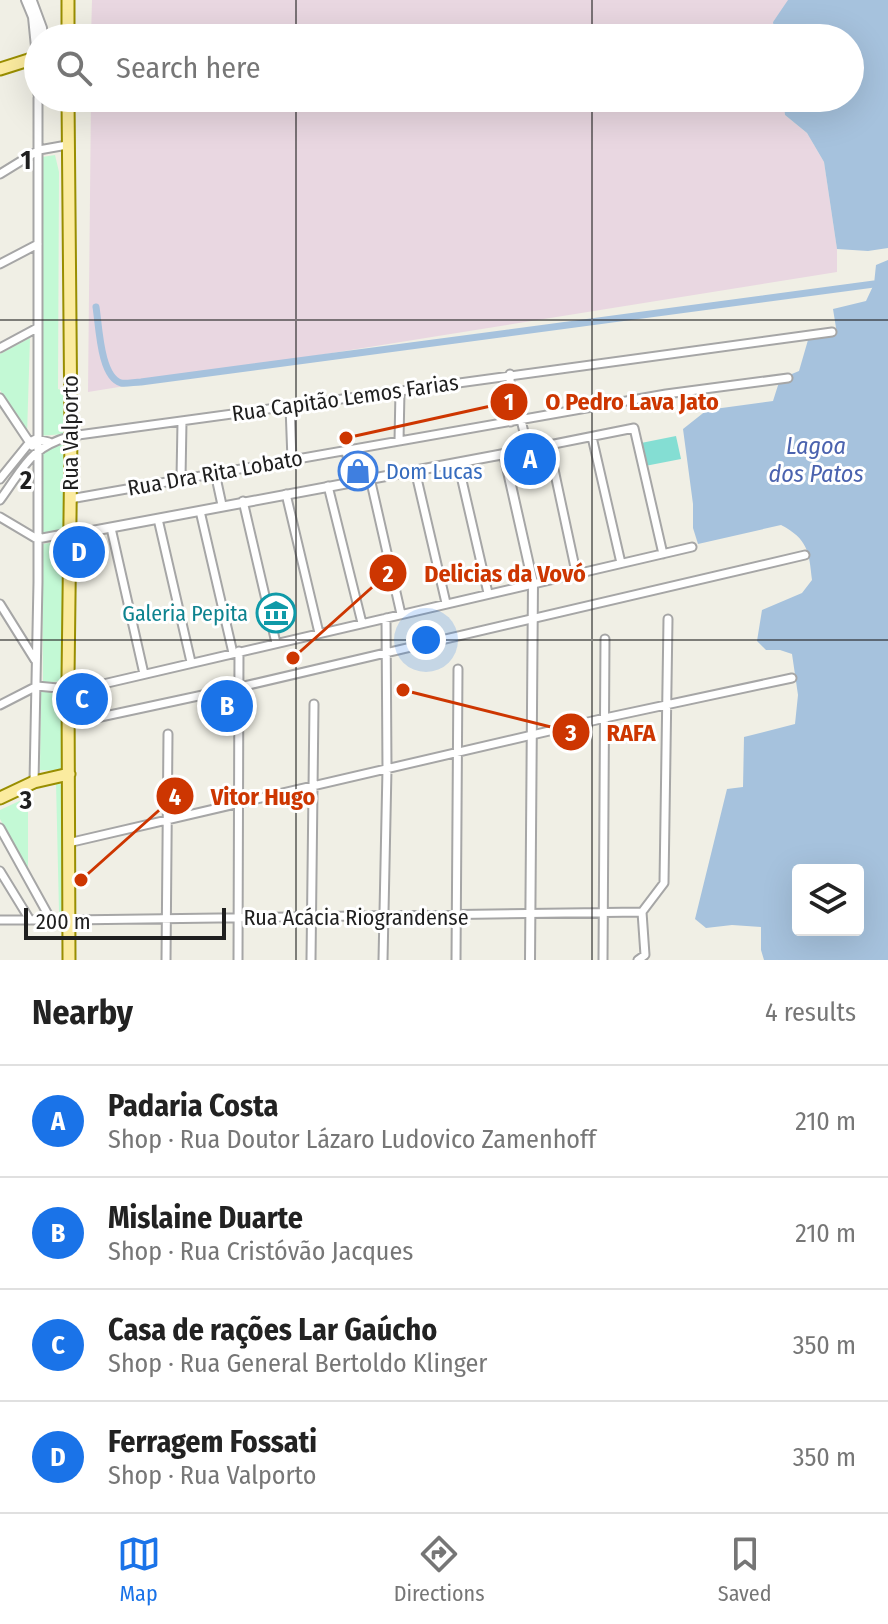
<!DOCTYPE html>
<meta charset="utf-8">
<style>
body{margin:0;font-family:"Fira Sans Condensed",sans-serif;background:#f2f2f2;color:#222}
.controls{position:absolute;right:24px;bottom:24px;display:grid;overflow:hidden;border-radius:8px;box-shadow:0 8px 32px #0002}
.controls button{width:72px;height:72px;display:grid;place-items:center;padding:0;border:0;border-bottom:2px solid #e0e0e0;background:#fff;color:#222;font:40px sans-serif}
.scale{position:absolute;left:24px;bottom:20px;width:202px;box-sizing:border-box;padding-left:8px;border:4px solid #1f1f1f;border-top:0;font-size:22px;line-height:28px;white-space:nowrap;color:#1f1f1f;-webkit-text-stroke:6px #fff;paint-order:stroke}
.you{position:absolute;left:426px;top:640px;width:28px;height:28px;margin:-20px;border:6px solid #fff;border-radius:50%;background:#1a73e8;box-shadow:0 0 0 12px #1a73e833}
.badge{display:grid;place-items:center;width:52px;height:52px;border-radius:50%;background:#1a73e8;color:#fff;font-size:26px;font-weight:700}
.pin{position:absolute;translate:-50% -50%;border:4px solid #fff;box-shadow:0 2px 8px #0006}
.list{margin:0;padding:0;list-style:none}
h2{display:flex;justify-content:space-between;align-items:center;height:104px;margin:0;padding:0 32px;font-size:34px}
h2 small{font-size:26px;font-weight:400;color:#767676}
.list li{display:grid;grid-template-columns:52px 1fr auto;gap:24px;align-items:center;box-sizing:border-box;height:112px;padding:0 32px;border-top:2px solid #e0e0e0}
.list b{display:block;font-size:30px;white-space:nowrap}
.list p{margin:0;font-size:26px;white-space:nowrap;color:#767676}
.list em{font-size:26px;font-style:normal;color:#767676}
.icon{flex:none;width:44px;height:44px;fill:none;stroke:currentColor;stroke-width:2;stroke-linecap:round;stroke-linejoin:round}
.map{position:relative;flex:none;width:888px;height:960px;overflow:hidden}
.search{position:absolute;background:#fff;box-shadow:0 8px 32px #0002;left:24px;right:24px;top:24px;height:88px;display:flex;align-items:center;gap:20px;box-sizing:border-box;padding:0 28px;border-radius:44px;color:#767676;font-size:30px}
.sheet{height:552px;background:#fff}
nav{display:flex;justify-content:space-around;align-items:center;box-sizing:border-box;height:112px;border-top:2px solid #e0e0e0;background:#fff;font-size:22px;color:#767676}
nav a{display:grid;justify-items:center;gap:4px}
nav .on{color:#1a73e8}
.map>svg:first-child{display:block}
.industrial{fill:#e9d7e1}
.park{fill:#c3f9d5}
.pitch{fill:#84ded3}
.water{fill:#a6c2dd;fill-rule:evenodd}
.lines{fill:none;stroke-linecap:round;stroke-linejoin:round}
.canal{stroke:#a6c2dd;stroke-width:7}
.minor-casing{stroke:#a6a6a6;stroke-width:11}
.tertiary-casing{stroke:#a6a6a6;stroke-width:12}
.primary-casing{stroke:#998e01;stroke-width:15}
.minor{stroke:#fff;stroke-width:7}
.tertiary{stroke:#fff;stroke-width:8}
.primary{stroke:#fbeb9f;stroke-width:11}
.grid{fill:none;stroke:#1f1f1f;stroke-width:2;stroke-opacity:0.55}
.labels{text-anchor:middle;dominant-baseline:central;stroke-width:6;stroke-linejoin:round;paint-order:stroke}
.street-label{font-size:22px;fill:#1f1f1f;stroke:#fff}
.shop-label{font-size:22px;fill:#366cbe;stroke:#fff;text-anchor:start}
.culture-label{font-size:22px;fill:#0d838f;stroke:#fff;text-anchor:end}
.water-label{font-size:24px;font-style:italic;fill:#4b63af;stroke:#fff}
.grid-label{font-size:26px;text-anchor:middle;font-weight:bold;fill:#1f1f1f;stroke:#fff;stroke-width:6;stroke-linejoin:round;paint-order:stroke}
.leader{fill:none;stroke:#cd3601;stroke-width:3}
.callout-dot{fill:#cd3601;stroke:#fff;stroke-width:3}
.mark-label{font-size:24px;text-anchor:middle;font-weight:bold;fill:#fff}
.callout-label{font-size:24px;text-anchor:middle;font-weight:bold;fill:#cd3601;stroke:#fff;stroke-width:6;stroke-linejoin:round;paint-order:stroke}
</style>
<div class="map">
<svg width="888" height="960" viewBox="0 0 888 960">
<rect width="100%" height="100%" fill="#f0efe5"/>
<path class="industrial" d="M92,0H789L773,22L775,38H91Z
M91,98H783L785,115L807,133L824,162L837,249V272L88,392Z"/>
<path class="park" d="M55,155L59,172L58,389L63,391L64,434L39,436L42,157Z
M30,338L27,435L0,390V354Z
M59,443L64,444L63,529L61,531L42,534V452L43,449Z
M60,541L62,542V681L43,683L42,547L43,544Z
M41,691L61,694L62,771L40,770Z
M56,782L63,786L62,916L59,912Z
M28,797V869L0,819V810Z"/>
<path class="pitch" d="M676,436L681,459L645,466L641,443Z"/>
<path class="water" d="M788,0H888V248L868,251L837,249L824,162L807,133L785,115L783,98H850V38H775L773,22Z
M888,260V960H764L761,950V927L732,925L706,928L695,919L727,789L743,787L744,737L795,724L798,695L792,654L780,650H766L757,641L762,610L802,593L812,580C809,552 808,539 781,525L698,544L693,528V504L683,429L707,410L773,401L780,379L799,371L808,340L837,334L833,309L866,301L874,284L876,265ZM798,870H858V930H798Z"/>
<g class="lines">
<path class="canal" d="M96,307C99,325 100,377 121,383C126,384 135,382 141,382L874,284"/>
<g class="minor-casing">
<path id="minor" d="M37,57L38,95
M0,174L39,150L67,145
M0,264L38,244
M0,348L37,328
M510,374L511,422
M0,398L32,446
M290,406L292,460
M521,420L528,449
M592,437L621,563
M399,441L400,391
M549,446L576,572
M346,451L352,482
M504,454L634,428L663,554
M458,463L488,593
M415,470L446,603
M215,473L222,505
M181,478L182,422
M370,478L401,614
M0,479L30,442L36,439L49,442
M328,486L362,623
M286,494L319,633
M70,499L666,394L788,378
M0,500C25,466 29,448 71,436L832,332
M243,501L276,643
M200,511L233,653
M0,517L37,539L69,533
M158,519L191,662
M111,528L144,674
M0,604L35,660
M0,705L37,686L68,689L86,688L692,547
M68,724L240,687L805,555
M34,782L38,582V98
M0,828L51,920H0
M68,843L605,718L792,678
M0,871L30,920
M642,912L664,883L668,619
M69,920L642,912
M166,960L168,734
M238,960L239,651
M311,960L314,704
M383,960L387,769L386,618
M456,960L458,669
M603,960L605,639
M638,960L645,955L642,912"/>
</g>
<g class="tertiary-casing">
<path id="tertiary" d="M26,0L33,17L37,57
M32,1L42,28L43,38
M69,533L76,534L504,454L533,583L530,960"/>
</g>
<g class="primary-casing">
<path id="primary" d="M68,0V38
M0,69L38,57
M68,98L71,436L68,679L69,960
M0,798L34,782L69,774"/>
</g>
<use href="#minor" class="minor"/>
<use href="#tertiary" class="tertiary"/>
<use href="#primary" class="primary"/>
</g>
<path class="grid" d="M296,0V38M592,0V38M296,98V960M592,98V960M0,320H888M0,640H888"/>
<defs>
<g id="shop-ring" transform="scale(2)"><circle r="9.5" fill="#fff" stroke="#3f7fe0" stroke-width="1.5"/><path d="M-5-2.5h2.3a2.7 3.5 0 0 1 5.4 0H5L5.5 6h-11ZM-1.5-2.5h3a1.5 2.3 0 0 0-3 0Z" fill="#3f7fe0"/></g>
<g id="museum-ring" transform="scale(2)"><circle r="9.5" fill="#fff" stroke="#0f9aa8" stroke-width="1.5"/><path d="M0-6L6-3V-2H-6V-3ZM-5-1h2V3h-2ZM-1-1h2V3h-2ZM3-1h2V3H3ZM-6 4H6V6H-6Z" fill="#0f9aa8"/></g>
</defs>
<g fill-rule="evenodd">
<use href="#shop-ring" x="358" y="471"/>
<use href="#museum-ring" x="276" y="613"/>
</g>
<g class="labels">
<g class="street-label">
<text transform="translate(345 398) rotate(-8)">Rua Capitão Lemos Farias</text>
<text transform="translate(70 433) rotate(-90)">Rua Valporto</text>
<text transform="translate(215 473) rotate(-10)">Rua Dra Rita Lobato</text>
<text x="356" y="917">Rua Acácia Riograndense</text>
</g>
<g class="shop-label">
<text x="386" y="471">Dom Lucas</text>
</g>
<g class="culture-label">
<text x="248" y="613">Galeria Pepita</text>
</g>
<g class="water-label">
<text x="816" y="446">Lagoa<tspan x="816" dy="28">dos Patos</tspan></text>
</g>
</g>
<g class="grid-label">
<text x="26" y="169">1</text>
<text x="26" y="489">2</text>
<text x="26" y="809">3</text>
</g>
<path class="leader" d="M346 438L509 402M293 658L388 573M403 690L571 732M81 880L175 796"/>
<g class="callout-dot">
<circle cx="346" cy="438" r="8"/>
<circle cx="293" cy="658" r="8"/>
<circle cx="403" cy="690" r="8"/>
<circle cx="81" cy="880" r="8"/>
<circle cx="509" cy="402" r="20"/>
<circle cx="388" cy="573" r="20"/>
<circle cx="571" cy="732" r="20"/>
<circle cx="175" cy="796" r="20"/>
</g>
<g class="mark-label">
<text x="509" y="410">1</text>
<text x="388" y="582">2</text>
<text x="571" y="741">3</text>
<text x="175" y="805">4</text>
</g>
<g class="callout-label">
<text x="632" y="410">O Pedro Lava Jato</text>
<text x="505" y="582">Delicias da Vovó</text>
<text x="631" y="741">RAFA</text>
<text x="263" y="805">Vitor Hugo</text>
</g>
</svg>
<div class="controls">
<button><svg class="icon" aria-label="layers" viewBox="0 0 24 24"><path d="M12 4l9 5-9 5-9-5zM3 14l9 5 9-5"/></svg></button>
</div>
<div class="scale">200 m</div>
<div class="you"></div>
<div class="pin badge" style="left:530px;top:459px">A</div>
<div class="pin badge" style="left:227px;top:706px">B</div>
<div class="pin badge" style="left:82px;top:699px">C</div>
<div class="pin badge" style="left:79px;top:552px">D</div>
<div class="search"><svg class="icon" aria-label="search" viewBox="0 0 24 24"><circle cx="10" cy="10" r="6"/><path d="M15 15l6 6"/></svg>Search here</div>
</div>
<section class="sheet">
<h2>Nearby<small>4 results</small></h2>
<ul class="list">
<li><span class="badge">A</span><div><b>Padaria Costa</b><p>Shop · Rua Doutor Lázaro Ludovico Zamenhoff</p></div><em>210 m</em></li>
<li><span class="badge">B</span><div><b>Mislaine Duarte</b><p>Shop · Rua Cristóvão Jacques</p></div><em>210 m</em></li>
<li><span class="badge">C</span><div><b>Casa de rações Lar Gaúcho</b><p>Shop · Rua General Bertoldo Klinger</p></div><em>350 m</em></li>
<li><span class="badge">D</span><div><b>Ferragem Fossati</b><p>Shop · Rua Valporto</p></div><em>350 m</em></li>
</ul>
</section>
<nav>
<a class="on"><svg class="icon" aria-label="map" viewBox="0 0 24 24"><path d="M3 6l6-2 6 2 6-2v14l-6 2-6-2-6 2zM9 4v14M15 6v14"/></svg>Map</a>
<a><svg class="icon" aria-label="directions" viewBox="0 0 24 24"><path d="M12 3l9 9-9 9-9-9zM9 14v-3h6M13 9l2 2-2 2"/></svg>Directions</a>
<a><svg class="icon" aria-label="saved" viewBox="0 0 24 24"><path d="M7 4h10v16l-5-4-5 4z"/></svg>Saved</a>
</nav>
